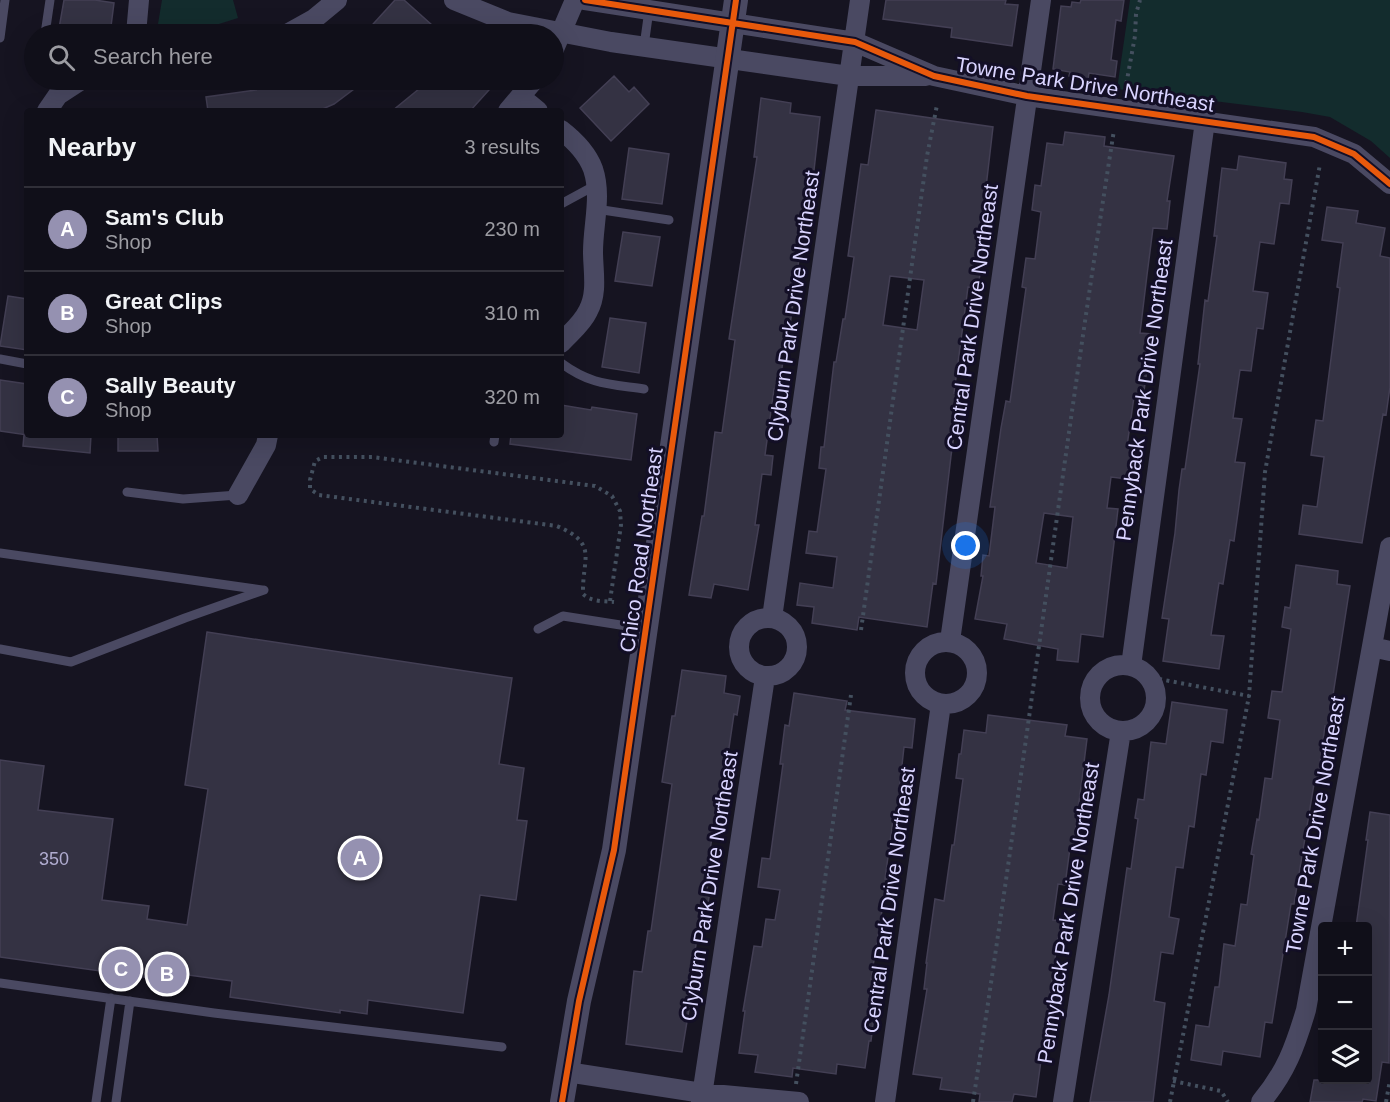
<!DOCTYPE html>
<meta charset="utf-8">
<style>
body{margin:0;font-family:Arial,sans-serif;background:#191822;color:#f1f3f6}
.controls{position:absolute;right:18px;bottom:18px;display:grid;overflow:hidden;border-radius:6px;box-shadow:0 6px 24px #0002}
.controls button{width:54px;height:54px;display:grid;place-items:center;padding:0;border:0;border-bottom:2px solid #302f38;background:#100f19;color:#f1f3f6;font:30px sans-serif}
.you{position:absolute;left:966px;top:546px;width:21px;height:21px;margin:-15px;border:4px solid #fff;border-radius:50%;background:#1a73e8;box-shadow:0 0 0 9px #1a73e833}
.badge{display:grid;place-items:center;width:39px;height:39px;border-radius:50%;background:#9591b1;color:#fff;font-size:20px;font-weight:700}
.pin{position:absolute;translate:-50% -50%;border:3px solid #fff;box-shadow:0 2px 6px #0006}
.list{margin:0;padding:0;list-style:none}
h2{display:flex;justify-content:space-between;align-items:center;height:78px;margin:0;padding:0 24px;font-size:26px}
h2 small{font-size:20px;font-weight:400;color:#9c9ca2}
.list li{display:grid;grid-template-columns:39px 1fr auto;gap:18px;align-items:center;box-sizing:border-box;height:84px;padding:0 24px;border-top:2px solid #302f38}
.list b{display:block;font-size:22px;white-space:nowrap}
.list p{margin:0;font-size:20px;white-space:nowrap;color:#9c9ca2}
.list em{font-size:20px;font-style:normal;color:#9c9ca2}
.icon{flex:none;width:33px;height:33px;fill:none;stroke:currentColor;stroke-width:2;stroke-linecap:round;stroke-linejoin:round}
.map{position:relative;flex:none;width:1390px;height:1102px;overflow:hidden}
.search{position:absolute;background:#100f19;box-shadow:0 6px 24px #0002;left:24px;top:24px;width:540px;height:66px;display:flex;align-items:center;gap:15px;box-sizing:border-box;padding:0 21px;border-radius:33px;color:#9c9ca2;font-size:22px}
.panel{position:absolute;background:#100f19;box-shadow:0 6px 24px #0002;left:24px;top:108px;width:540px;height:330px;border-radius:6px}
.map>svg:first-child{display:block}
.green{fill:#132c2d}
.building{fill:#343243;stroke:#433f54;stroke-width:1.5;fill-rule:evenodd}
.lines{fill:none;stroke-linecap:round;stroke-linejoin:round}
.path{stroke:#44505f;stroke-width:4;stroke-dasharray:3 4.5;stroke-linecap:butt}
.service{stroke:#4a4962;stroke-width:9}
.minor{stroke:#4a4962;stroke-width:20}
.tertiary{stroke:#4a4962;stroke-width:24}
.cycleway-casing{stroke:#130f26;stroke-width:10}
.cycleway{stroke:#e8590c;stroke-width:6}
.labels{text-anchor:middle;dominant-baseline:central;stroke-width:6;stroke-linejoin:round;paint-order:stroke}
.number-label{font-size:18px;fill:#b0acd0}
.street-label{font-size:21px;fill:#d9d4ff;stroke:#130f26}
</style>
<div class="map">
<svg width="1390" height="1102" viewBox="0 0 1390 1102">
<rect width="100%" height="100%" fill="#161421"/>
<path class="green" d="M162,0H233L238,18L187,34H165L158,24Z
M1130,0H1390V158L1371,141L1330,117L1302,112L1117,89Z"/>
<path class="building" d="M64,0H95L114,3L110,34H58Z
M395,0H404L442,34H364Z
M886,0H1006L1005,4L1018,5L1012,46L951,37L952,28L883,19Z
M1081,0H1124L1121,21L1116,20L1111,60L1117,61L1115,77L1089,73L1088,79L1069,76L1070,72L1053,69L1061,6L1071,7L1072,2L1080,3Z
M614,76L629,92L634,87L649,104L611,141L580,108Z
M266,80H366L334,104L318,111H208L206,97L256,90L253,85Z
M430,80H498L470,111H392Z
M761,98L791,103L790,113L820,117L813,179L810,178L787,347H785L779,389H774L765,455L773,456L771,475L762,474L755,525H759L748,590L714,584L711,598L689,595L702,516H704L715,432L722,433L735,340L729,339L757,157H754Z
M876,110L993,127L982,222L987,223L978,288L968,287L954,393L963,394L960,415L957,414L951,456L936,584L933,583L927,627L859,617L857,630L812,623L814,607L797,605L800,583L833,588L837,557L806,553L809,531L817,532L826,469L819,468L821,447H824L834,362H836L843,319H845L854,257L848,256L861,164L868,165ZM890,276L924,280L917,330L883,325Z
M1065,132L1105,137L1104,146L1174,156L1167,201H1170L1167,229L1153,228L1147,275L1140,333L1152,334L1143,398L1134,397L1127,446L1132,447L1127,479L1111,477L1107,508L1118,509L1103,637L1081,634L1078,662L1057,660L1058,649L1004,639L1007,624L975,619L983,576H981L983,555L989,556L995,507H990L1001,428L1006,401L1010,402L1026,288L1022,287L1026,258L1035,259L1041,212L1032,210L1035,185L1041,186L1047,143L1063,145ZM1044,513L1073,517L1067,568L1036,563Z
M629,148L669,154L662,204L622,199Z
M1239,156L1286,163L1284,179L1292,180L1289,204L1280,203L1274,244L1260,242L1253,291L1268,293L1263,329L1257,328L1251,371L1240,370L1233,418L1242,419L1235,462L1245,463L1234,541L1230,540L1223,584L1219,583L1211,635L1224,636L1219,669L1163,661L1169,619L1162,618L1175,533L1179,490L1182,469H1185L1200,364H1198L1205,300L1208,301L1217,236H1214L1222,168L1237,170Z
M1327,207L1358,211L1356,223L1385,228L1380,256L1390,258V387L1386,415L1383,414L1362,543L1299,534L1303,505L1317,507L1324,457L1311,455L1316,420L1323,421L1340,288L1337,287L1343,243L1322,240Z
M623,232L660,237L652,286L615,281Z
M8,296L27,299V350L0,346Z
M610,318L646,323L639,373L602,367Z
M0,380L27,384V435L0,431Z
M561,405L591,410L592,407L637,414L631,460L510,444L511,435H561Z
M24,435H91L90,453L23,446Z
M118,435H157L158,451H118Z
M1296,565L1338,571L1337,584L1350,586L1328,727L1325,726L1318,778H1315L1294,904H1291L1272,1023L1265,1022L1260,1057L1223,1051L1221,1065L1191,1060L1196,1025L1209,1027L1215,987H1219L1224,944L1235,946L1241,904L1247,905L1254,855L1251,854L1257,819L1259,820L1265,778L1272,779L1280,720L1268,718L1272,691L1282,692L1291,629L1282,627L1285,607L1290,608Z
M207,632L512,678L499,764L524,768L517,820L527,821L516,900L480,895L463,1013L368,1000L367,1014L340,1010V1013L230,997L232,981L181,974L179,982L0,957V760L44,766L38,810L113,819L102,900L149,906L147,919L187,925L208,789L185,785Z
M682,670L726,676L724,693L740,696L737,715L734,714L726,768L729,769L724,802L718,801L710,850L713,851L706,896L709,897L704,931H698L691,979H694L682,1052L626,1044L634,971L642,972L648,931H651L672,784L662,782L672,716H675Z
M794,693L847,701L845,710L915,719L912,748L904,747L899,792H904L900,821L893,820L885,879H887L871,979L878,980L871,1041H869L865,1068L837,1064L836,1074L793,1068L792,1077L755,1072L758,1055L739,1053L745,1011H743L754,946L762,947L766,919L775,920L780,890L758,887L762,858L770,859L783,764H780L785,725L789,726Z
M1172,702L1227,710L1223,743L1211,741L1206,775L1201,774L1194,827L1189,826L1183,868L1176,867L1169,917L1179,919L1173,954L1161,952L1154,1001L1165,1003L1153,1102H1090L1109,995L1127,868L1131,869L1138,819L1135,818L1138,799L1144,800L1151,742L1166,744Z
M988,715L1067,725L1065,736L1087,739L1073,849L1070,848L1065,885L1058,884L1053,920L1066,921L1063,938L1058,937L1036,1097L1014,1094L1012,1102H979L980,1094L940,1089L942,1078L913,1074L927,989H924L927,963H926L935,899L944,901L952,845H954L963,779L956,778L959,754H961L964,730L986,733Z
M1370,812L1390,815L1389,1063L1382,1062L1376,1101L1363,1099L1362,1102H1310L1314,1080H1368V927H1356L1368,840H1366Z"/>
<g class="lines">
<path class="path" d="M1125,91L1135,36L1136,14L1140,0
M610,601L621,525L620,511L612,496L595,486L372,457H323L315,461L310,480V489L319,495L557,526C599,544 582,558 583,594C591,602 604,601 614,602
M861,630L927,156L937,105
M1159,679L1249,696L1265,472L1320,164
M1173,1081L1221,1091L1228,1102
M796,1084L851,695
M973,1102C1023,779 1063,454 1114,130
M1170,1102L1249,696
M1386,1102L1390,1080"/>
<path class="service" d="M45,34L50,0
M0,38L5,0
M644,46L649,10
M561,204L596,185
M596,209L669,220
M0,359L27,364
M561,363C591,385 609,384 644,389
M494,442L495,435
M127,492L183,499L238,495
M0,553L262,590
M538,629L563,616L646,629
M0,649L71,662L185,618L264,590
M0,983L214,1013L502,1047
M96,1102L111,998
M116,1102L130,1001"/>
<path class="minor" d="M454,0L508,22L611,42L849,76H926
M585,0L855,42L934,76L1027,96L1314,137L1354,154L1390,184
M136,34L139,0
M287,34L314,19L337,0
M554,49L575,0
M521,97L538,111
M47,111L58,95L81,80
M508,111L534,80
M561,130C574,140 587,153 593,169C602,196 593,224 593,252C593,271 598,293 588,311C582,324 570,333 561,343
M238,495L266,445L268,435
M739 647a29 29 0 1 1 58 0a29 29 0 1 1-58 0Z
M772,618L860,0
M950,641L1041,0
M915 673a31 31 0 1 1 62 0a31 31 0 1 1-62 0Z
M1372,647L1390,651
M1090 698a33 33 0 1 1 66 0a33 33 0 1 1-66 0Z
M1131,666L1205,121
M567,1072L702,1093L799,1102
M701,1102L765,677
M885,1102L941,704
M1063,1102L1121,731
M1261,1102C1286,1072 1295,1047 1306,1010L1390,547"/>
<path class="tertiary" d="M562,1102L579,1001L614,850L736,0"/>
<g class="cycleway-casing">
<path id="cycleway" d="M585,0L855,42L934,76L1027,96L1314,137L1354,154L1390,184
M562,1102L579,1001L614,850L736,0"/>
</g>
<use href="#cycleway" class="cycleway"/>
</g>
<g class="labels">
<g class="number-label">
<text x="54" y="859">350</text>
</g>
<g class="street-label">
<text transform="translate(1085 84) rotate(9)">Towne Park Drive Northeast</text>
<text transform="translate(793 306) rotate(-82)">Clyburn Park Drive Northeast</text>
<text transform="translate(972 317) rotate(-82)">Central Park Drive Northeast</text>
<text transform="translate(1144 390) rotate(-82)">Pennyback Park Drive Northeast</text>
<text transform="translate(641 550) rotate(-82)">Chico Road Northeast</text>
<text transform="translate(1315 825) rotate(-80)">Towne Park Drive Northeast</text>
<text transform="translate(709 886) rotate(-81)">Clyburn Park Drive Northeast</text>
<text transform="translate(889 900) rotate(-82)">Central Park Drive Northeast</text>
<text transform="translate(1068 913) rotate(-81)">Pennyback Park Drive Northeast</text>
</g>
</g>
</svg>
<div class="controls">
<button>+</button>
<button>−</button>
<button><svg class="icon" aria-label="layers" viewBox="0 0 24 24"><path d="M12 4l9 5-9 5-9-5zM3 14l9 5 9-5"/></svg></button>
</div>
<div class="you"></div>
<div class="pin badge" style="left:360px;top:858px">A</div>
<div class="pin badge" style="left:167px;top:974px">B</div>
<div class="pin badge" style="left:121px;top:969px">C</div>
<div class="search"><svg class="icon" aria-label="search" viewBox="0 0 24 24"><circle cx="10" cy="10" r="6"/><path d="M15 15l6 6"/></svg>Search here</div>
<section class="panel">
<h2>Nearby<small>3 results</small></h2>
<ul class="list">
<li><span class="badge">A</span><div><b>Sam's Club</b><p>Shop</p></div><em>230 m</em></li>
<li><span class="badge">B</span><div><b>Great Clips</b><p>Shop</p></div><em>310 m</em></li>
<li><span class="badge">C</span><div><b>Sally Beauty</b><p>Shop</p></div><em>320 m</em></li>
</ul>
</section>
</div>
